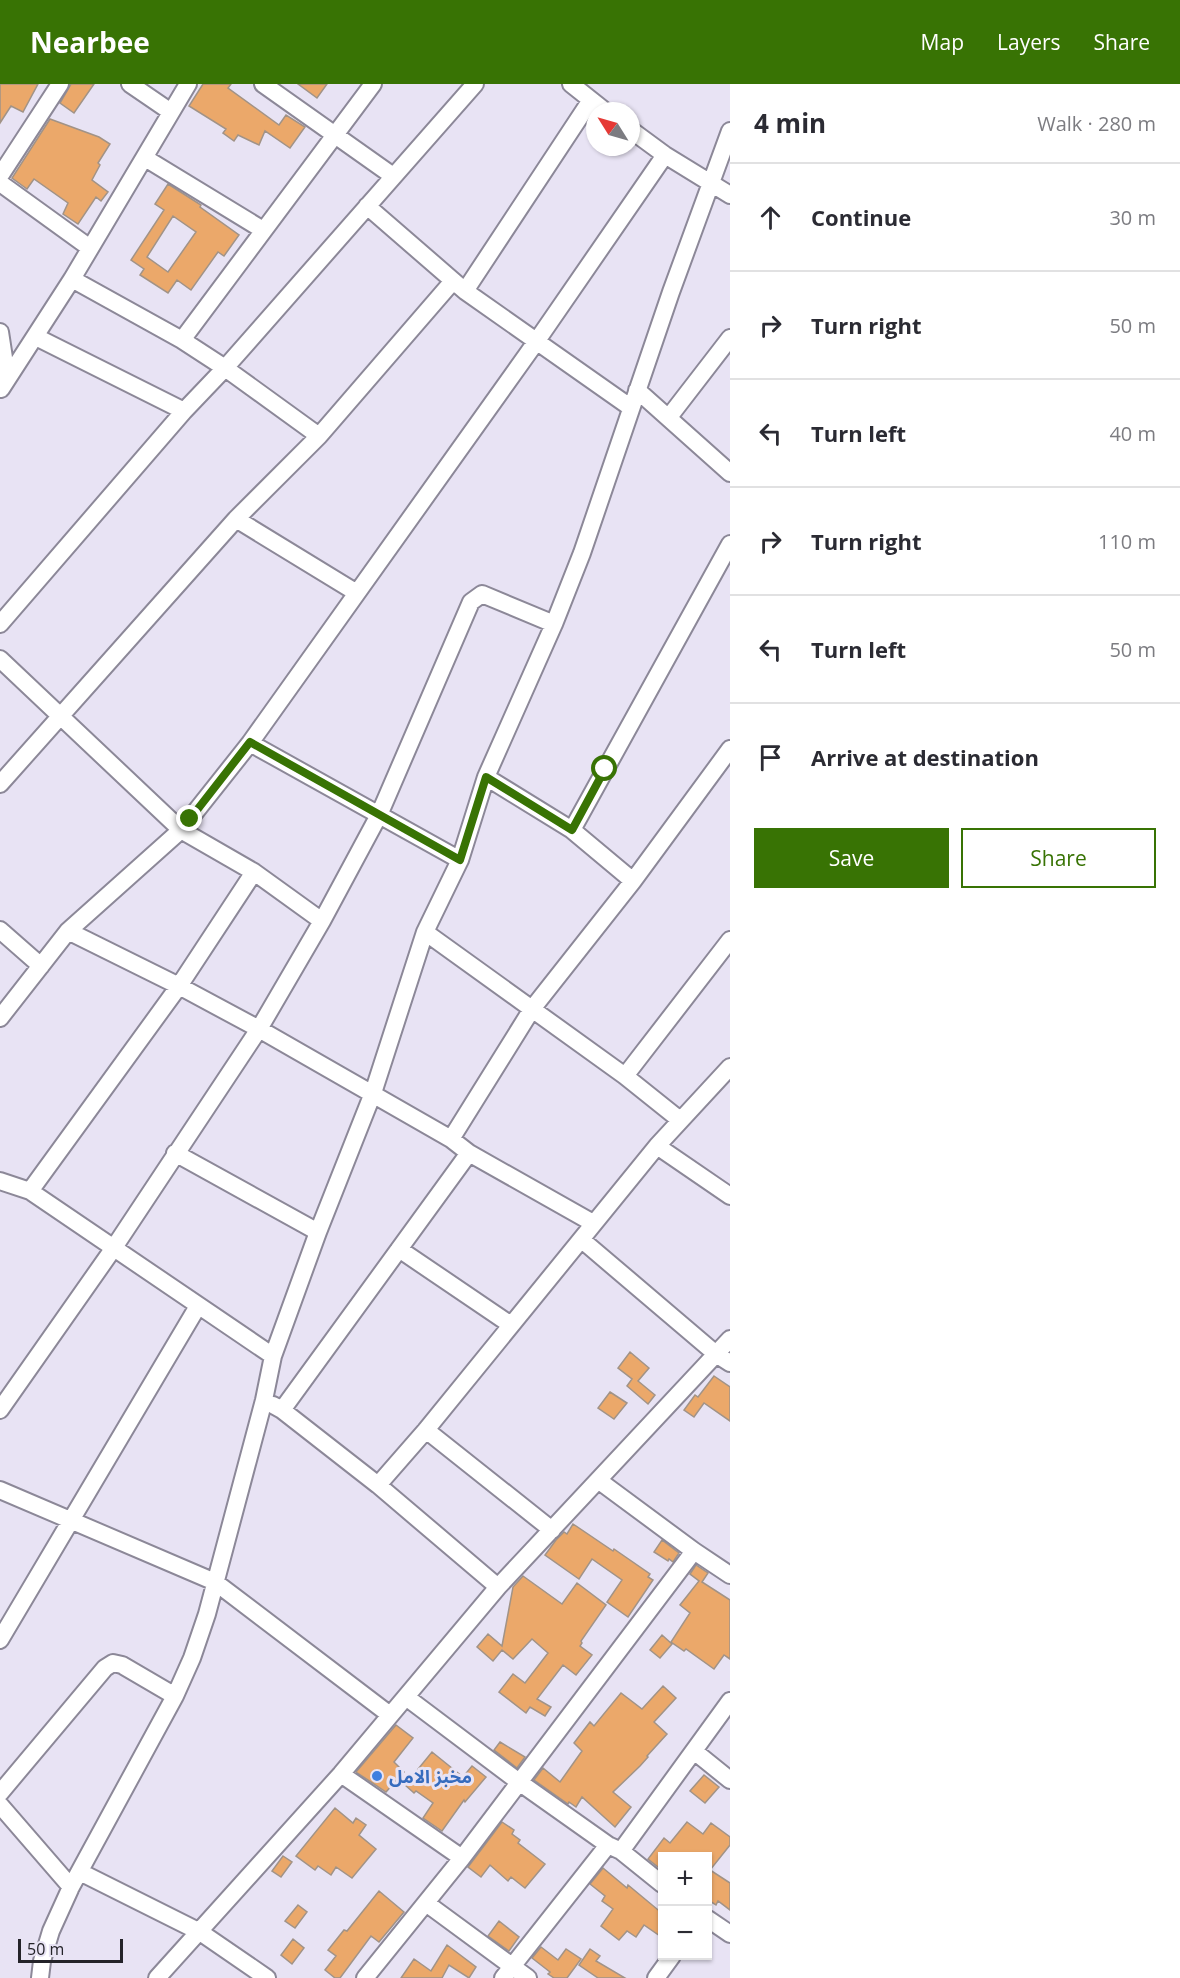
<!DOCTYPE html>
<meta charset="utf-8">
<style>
body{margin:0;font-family:"Open Sans","Noto Sans Arabic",sans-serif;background:#f2f2f3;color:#2b2b33}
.controls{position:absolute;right:18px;bottom:18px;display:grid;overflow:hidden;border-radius:0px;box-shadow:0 2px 4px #0004}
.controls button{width:54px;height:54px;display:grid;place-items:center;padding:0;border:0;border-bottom:2px solid #e1e1e2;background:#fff;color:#2b2b33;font:30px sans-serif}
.compass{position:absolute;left:586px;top:18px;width:54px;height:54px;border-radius:50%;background:#fff;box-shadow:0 2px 4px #0004;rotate:307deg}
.scale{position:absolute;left:18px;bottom:15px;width:105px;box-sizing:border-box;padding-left:6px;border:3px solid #242329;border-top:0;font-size:16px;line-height:21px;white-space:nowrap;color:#242329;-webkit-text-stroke:4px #e8e3f4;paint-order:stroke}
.stop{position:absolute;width:18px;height:18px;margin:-14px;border:4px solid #387304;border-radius:50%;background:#fff}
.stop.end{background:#387304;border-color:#fff;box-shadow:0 2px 6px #0008}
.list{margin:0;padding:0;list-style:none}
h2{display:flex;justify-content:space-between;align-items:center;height:78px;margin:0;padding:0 24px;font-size:26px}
h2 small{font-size:20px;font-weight:400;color:#7c7c81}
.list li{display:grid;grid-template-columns:39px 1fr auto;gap:18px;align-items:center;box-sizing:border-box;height:108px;padding:0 24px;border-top:2px solid #e1e1e2}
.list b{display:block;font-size:22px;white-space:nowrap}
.list em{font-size:20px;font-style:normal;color:#7c7c81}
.actions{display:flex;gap:12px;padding:18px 24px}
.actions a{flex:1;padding:14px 0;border:2px solid #387304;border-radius:0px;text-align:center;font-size:21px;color:#387304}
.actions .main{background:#387304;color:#fff}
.icon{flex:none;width:33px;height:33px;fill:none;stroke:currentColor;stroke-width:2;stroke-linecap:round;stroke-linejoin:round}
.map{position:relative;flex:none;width:730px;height:1894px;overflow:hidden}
header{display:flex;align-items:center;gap:36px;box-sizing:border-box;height:84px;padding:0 30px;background:#387304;color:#fff}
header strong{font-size:28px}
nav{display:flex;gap:33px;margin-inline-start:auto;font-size:21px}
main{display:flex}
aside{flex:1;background:#fff}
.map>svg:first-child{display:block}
.building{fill:#eba86a;stroke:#a19387;stroke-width:1.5;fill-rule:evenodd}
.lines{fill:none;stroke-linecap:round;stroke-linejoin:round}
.minor-casing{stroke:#8c8898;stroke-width:20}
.minor{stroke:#fff;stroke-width:16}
.route{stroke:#387304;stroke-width:8}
.shop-dot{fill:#3f7fe0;stroke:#e8e3f4;stroke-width:2}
.labels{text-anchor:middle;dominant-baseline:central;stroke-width:6;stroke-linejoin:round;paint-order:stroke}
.shop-label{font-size:18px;font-weight:bold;fill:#366cbe;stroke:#e8e3f4;text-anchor:start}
</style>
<header>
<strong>Nearbee</strong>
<nav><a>Map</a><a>Layers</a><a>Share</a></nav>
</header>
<main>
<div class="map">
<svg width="730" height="1894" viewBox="0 0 730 1894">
<rect width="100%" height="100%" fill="#e8e3f4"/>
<path class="building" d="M0,0H38L23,28L11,22L0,39Z
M71,0H94L74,29L60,19Z
M203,0H231L228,4L279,41L286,31L305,43L290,64L265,47L259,61L238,51L234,57L223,49L226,45L189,22Z
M298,0H327L317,14Z
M50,35L99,53L110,60L98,79L100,81L92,96L108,108L101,117L96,113L78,140L63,130L68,119L34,95L27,105L12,94Z
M168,100L201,121L200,123L239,151L224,172L218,168L191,206L177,196L168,209L140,191L144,185L131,176L164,126L155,120ZM173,132L196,148L168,188L147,173Z
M630,1268L649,1284L638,1297L655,1311L648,1320L627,1302L632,1295L618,1284Z
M714,1292L730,1303V1337L704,1319L694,1333L684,1326L695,1311L698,1313Z
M610,1308L627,1319L614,1335L598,1324Z
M573,1440L613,1467L614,1465L650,1490L648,1493L653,1496L628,1533L607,1518L622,1496L592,1475L579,1495L545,1471L556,1456L564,1448L567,1450Z
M662,1456L679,1469L673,1478L669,1475L668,1477L654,1468Z
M696,1481L708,1489L702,1498L730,1516V1575L724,1571L714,1585L686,1565L684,1567L671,1558L690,1529L680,1521L699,1497L690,1490Z
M523,1492L562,1520L577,1499L606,1521L581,1557L582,1559L580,1562L592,1571L576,1591L563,1581L537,1615L551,1623L545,1632L530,1623L526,1629L499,1608L513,1590L525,1599L548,1569L532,1555L513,1575L502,1566L493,1577L477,1563L488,1550L502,1562L513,1503Z
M662,1551L672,1560L660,1574L650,1566Z
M663,1602L676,1614L654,1638L667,1650L647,1672L648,1673L640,1682L613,1708L631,1723L615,1743L582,1713L576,1723L569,1718L568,1720L534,1696L543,1684L560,1698L582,1667L574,1659L590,1638L594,1642L621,1609L642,1625Z
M396,1641L413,1654L394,1678L404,1688L386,1708L356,1688Z
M500,1658L525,1673L517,1684L494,1666Z
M432,1668L463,1693L472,1682L486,1693L465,1718L464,1716L442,1747L423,1734L433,1719L416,1707L414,1709L405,1701Z
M704,1691L719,1703L705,1719L690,1707Z
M335,1724L353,1739L356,1734L366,1741L359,1751L376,1765L352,1794L336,1783L331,1791L318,1782L315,1786L296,1772Z
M502,1738L514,1746L512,1750L520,1756L518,1759L545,1780L525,1804L511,1793L508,1797L490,1781L481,1793L468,1783Z
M687,1738L703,1750L711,1739L730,1753V1761L710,1786L730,1799V1826L718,1817L716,1821L708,1816V1773H663V1787L648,1775L664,1754L670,1759Z
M283,1772L292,1778L281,1793L272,1787Z
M603,1784L627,1804L628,1801L663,1830V1854L644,1841L636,1853L627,1847L619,1856L601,1842L613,1825L602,1817L605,1812L590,1800Z
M379,1807L404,1828L379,1858L371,1852L340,1894H335L325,1886L336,1872L328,1866L344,1846L347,1847Z
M298,1821L307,1828L295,1844L285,1837Z
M499,1837L519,1853L509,1867L488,1852Z
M293,1855L304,1864L292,1880L281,1871Z
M447,1861L476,1883L469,1894L449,1881L442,1894H401L414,1875L431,1887Z
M541,1863L558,1876L566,1865L581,1875L567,1894H554L548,1890L550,1888L532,1874Z
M590,1865L600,1872L596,1877L625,1894H598L579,1881Z"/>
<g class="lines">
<g class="minor-casing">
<path id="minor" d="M130,0L171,28
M263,0L393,92
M571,0L605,27
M631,46L665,71L730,111
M145,74L263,146
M0,92L60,0
M0,99L90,164
M367,122L465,207L630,323
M72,195L182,256L225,284L319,352
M465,207L591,16
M0,248L4,274L2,303
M36,253L184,327
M182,256L373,0
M1,305L72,195L188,0
M637,306L730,389
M669,333L730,254
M236,435L357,509
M0,540L184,327L225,284L475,0
M0,575L181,746L254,788L322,837
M250,659L460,776
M486,693L572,746L633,797
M0,700L236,435L319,352L453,197
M572,746L730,460
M0,846L41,882
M68,847L179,902L259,945L451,1055L469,1069L593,1139
M425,848L625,992L680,1036
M0,934L68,847L181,746L250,659L536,258L665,71
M625,992L730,856
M451,1055L532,925L633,797L730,665
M657,1062L730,1112
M175,1069L318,1148
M0,1097L30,1107L273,1272
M30,1107L179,902L254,788
M582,1156L716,1270L730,1279
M399,1165L511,1241
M273,1321L282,1326L378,1401L498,1503
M0,1326L113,1165L259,945L322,837L379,731L471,518L482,510L554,540
M282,1326L469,1069
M426,1346L552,1446
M598,1396L694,1467L730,1491
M378,1401L426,1346L657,1062L730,983
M0,1406L215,1498L390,1631
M0,1556L198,1222
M406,1613L519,1698L608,1761L621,1767L662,1800
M694,1667L730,1696
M341,1690L462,1774
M0,1709L105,1584L113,1579L122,1581L175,1612
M0,1721L71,1803
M621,1767L730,1617
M80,1788L200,1848L267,1894
M426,1819L528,1894
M708,1835L730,1850
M40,1894L42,1877L51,1847L71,1803L175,1612L192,1574L207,1530L264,1316L273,1272L318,1148L373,1009L425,848L460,776L486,693L554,540L582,469L671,208L730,47
M157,1894L341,1690L498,1503L730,1255
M365,1894L462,1774L694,1467
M503,1894L608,1761
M656,1894L672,1872"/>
</g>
<use href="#minor" class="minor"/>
</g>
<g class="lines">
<path class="route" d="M190,735L250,658L460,776L486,693L572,746L605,685"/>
</g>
<circle class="shop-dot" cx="377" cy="1692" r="6"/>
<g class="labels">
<g class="shop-label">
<text x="389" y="1692">مخبز الامل</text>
</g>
</g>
</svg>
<div class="controls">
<button>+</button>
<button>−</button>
</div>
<svg class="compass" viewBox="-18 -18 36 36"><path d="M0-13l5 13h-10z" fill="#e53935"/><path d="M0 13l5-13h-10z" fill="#7c7c81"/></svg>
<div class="scale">50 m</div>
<div class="stop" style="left:605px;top:685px"></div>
<div class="stop end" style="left:190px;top:735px"></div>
</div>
<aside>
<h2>4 min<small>Walk · 280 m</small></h2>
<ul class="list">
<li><svg class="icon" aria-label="ahead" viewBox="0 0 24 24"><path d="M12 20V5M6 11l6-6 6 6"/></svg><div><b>Continue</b></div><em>30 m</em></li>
<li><svg class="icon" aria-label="right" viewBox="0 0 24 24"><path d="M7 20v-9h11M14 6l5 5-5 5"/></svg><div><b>Turn right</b></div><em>50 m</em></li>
<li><svg class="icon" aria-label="left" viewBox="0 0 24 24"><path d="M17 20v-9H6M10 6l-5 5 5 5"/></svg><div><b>Turn left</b></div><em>40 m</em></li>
<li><svg class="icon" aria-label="right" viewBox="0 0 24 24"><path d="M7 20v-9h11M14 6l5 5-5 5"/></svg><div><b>Turn right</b></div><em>110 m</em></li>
<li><svg class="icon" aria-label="left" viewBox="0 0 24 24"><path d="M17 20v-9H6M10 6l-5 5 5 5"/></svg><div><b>Turn left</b></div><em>50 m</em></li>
<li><svg class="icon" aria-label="arrive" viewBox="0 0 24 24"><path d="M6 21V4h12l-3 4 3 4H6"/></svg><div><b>Arrive at destination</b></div></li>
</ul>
<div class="actions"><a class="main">Save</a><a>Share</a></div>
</aside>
</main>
